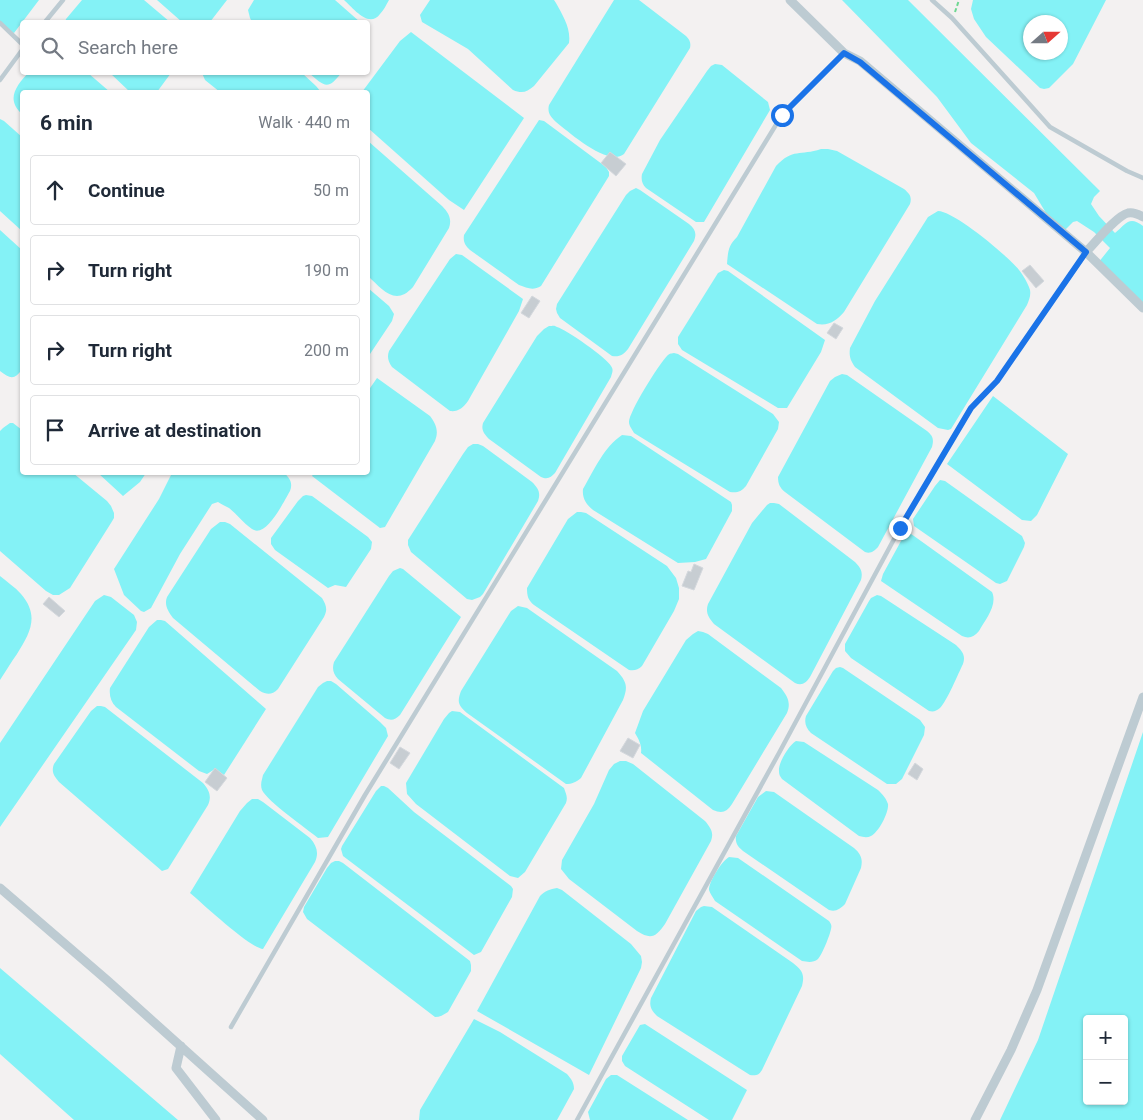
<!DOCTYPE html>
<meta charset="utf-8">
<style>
body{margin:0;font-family:Roboto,sans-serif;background:#f2f2f3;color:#1f2937}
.controls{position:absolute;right:15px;bottom:15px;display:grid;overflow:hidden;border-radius:5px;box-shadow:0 1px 4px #0004}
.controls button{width:45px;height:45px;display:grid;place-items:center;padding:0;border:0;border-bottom:1px solid #e0e1e3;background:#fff;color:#1f2937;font:25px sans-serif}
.compass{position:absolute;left:1023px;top:15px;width:45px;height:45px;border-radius:50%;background:#fff;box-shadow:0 1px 4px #0004;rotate:69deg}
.stop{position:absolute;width:15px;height:15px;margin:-11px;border:4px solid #1a73e8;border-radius:50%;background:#fff}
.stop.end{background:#1a73e8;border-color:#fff;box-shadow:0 1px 5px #0008}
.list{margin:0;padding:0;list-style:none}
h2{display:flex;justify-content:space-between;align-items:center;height:65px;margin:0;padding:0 20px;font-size:21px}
h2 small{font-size:16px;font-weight:400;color:#747a83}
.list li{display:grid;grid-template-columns:32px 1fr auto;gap:15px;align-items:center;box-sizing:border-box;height:70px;margin:0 10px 10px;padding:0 10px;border:1px solid #e0e1e3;border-radius:5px}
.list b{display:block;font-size:19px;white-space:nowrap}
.list em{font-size:16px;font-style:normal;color:#747a83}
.icon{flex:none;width:28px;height:28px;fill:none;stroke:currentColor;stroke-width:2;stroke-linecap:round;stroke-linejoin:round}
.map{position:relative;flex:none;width:1143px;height:1120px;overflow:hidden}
.search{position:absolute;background:#fff;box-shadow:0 1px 4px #0004;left:20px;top:20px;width:350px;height:55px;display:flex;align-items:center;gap:12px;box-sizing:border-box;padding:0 18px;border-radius:5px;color:#747a83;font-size:19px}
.panel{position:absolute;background:#fff;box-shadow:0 1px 4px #0004;left:20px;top:90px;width:350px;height:385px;border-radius:5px}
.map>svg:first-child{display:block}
.water{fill:#84f2f6;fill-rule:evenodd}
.building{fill:#c7cdd2;stroke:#d4d8dd}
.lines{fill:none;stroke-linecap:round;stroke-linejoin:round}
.path{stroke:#6fd792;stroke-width:2;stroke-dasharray:4 2.5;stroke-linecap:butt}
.lane{stroke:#bdcbd2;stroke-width:4.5}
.street{stroke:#bdcbd2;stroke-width:9}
.route{stroke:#1a73e8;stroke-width:6}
</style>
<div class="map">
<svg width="1143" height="1120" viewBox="0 0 1143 1120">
<rect width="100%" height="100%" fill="#f3f1f1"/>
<path class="water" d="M0,0H39L14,33L6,30L0,24Z
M82,0H144L170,22H65L66,19Z
M157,0H227L210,22H182Z
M254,0H335L360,22H252L250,18L248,10Z
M344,0H389C386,5 384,10 380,14C369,29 353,8 344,0Z
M430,0H554L556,3C563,16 571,28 569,43L534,86C527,92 522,94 513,90L468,49L422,22L420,15Z
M614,0H639L686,36C690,40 691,43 690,48L624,154C608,167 570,133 556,122C551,117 547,113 549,105Z
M842,0H908L1100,191L1094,197L1091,204L1099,216L1115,233C1126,224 1129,215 1143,226V304L1098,263L1110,248L1094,232L1077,221L1073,222L1063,232L1046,213L1034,193L971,143L937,97Z
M973,0H1106L1073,64L1049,88L1044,89L1040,88L986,37L974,19L971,9ZM1060,22V52H1030V22Z
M411,32L524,118L464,210L449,200L368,128V92H362L400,41Z
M715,64L722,65L768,102L770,110L704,222H696L646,188C642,184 641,180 642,174L660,140L707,71L711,66Z
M29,72L88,73L110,92H22V114C5,99 17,85 29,72Z
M110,73H171L157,92H130Z
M202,73H302L316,86L321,92H220L205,80Z
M309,73H341C328,91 324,86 309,73Z
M0,119L4,121L22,137V231L0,211Z
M539,120L544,121L606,167L609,172V176L541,286C533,291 527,288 519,285L470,250C465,245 463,242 464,235Z
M368,141L442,206C449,213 452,219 449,228L413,287C395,307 382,289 368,276Z
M821,149H828L837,151L904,189C910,194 912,197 910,204L844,312C836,321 829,326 817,324L727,264C728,252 728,246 737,237L776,166C793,148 800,156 821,149Z
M636,188L640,190L689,224C695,229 697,233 694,241L628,349C623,355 620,357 612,356L560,318L557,313L556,309L557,304L626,195L630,191Z
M938,211C954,211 1008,256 1019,270C1023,275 1028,283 1030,290C1031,296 1029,300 1027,305L951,429L948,430L938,428L855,367C850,360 849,356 850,348L875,301L928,217Z
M0,230L22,250V369C15,380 10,379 0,371Z
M456,254L462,255L523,299L519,311L468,401C463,408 458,412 450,411L392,367C388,361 387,357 389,351L450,259Z
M724,270L728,271L825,340L821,352L787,408H778L682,350L678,344V337L718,273Z
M368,288L389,306L394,314L392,321L368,357Z
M549,326C553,326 554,325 557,327C567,330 607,358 611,366C614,370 612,373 611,377L555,473C551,477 548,480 541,477L489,439C484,434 481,430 483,423L537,336L544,329Z
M674,353L678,354L773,414L779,422L778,429L746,486C741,492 737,493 730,492L634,433C632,429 629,426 629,422C629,412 659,364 667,356C670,353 670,354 674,353Z
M842,374L847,375L927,431C933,436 934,439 932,447L878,547C874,551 871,554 865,552L785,492C780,488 778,484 778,477L830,381L835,377Z
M377,378L430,416C436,424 439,431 435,441L385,527L380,528L312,476L314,473L368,472V391Z
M993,396L1068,454L1037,515L1031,521L1022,520L947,464Z
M10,423H13L22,430V472L73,473L107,501L111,506L114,513V518L111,523L70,588L59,595H53L46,591L0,551V431L3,428Z
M622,435L631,436L731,502L732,505V511L706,559L695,562L678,563L593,510C586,504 582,498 583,489C594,470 604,447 622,435Z
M473,444H478L483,446L532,482C538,488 541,492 538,501L483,594L480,597L472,600L467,599L411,552L408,545V540L463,454L468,447Z
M98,473H146L140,482L123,496Z
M172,473H284C290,478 293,483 290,491C284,501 266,539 252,529C243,523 237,514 229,508C225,506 221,504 218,502L212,504L180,554L151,608L144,612L141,611L124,595L114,569L159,499Z
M940,480L945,481L1022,536L1025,543L1024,547L1007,581L1000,584L996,583L914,526L913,519L935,486Z
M306,495L312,496L368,537L372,542L371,549L346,587L335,585L328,588L275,550L271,544V538L298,501L303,496Z
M770,503H774L779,504L855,562C861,568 863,572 861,580L810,677C806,683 802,686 795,683L714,624C709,618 705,613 708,604L752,523L767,505Z
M577,512H581L586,513L667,566L676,578L679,588V599L674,611L642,666C638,670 634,671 629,670L534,605C528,600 527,596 527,588L568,519Z
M220,522H225L230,524L322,598C326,605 328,609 324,617L278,689C272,695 267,695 260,691L173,618C168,611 164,605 167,597L211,529Z
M911,534L914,536L992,592C998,605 985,620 979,631C974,637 969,639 962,636L881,581L883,574L901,541L904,537Z
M400,568L403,569L461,617L400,715C395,720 391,721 385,718L338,679C333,673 332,669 334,662L389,576L393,571Z
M0,576C7,582 15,587 21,594C40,616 30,633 17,654C11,662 6,671 0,680Z
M104,595L111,597L134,615L137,622L136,630L0,827V743L95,601Z
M877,595L881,596L956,645C962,651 966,655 963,664C958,674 947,701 940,708C936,711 934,712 929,711L851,658L845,651V644L869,601L871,598Z
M518,606L527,608L617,671C627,682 628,687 623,700L581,778C576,782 572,784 566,784L467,713C458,705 457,702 461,691L511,611Z
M157,620H161L165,621L266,709L224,775L215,769L207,774L199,771L116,707C111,702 109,696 110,688L149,627Z
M698,631L703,632L708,634L781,688C788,697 791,703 787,713L732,804C727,812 722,814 713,810L641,753C642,745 639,740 635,733L643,711L686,640L693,634Z
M840,667L843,668L920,720L925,727L924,735L902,779L896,784H887L811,733C806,728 804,723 806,716L833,671L836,668Z
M327,681H331L336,684L380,722L386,728L388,736L328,837L318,838C307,829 267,801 262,790C260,784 262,780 263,775L318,687L323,683Z
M97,706H101L105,707L203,783C209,790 212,796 208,805L168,869L162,871L59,782C54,776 51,772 54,764L91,711Z
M452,711L460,712L564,788C566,794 568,797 566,803L525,872L518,878L510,876L416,804L407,794L406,783L444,719L449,713Z
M1143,732V1120H1000L1038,1040ZM1087,1019H1124V1101H1087Z
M796,741L804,742L878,790C883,795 886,798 888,804C889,812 879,832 871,836C867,838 863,837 859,836L782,779C780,776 779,775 779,771C778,763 789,745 796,741Z
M620,761H626L633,764L705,821C711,828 714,833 711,841L665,924C656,937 651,940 637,931L569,879L561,869L562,860L594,804L609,770L614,764Z
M381,786H384L388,788L414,812L511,886L513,889L512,897L481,952L474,955L343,856L341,849L342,846L376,791Z
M766,791L774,792L854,848C861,854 863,859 861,868L845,904C840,909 836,912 829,910L743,851C738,847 735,843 736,836L758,797Z
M252,799H258L263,802L310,838C317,846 319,853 315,862L263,949C250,948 203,904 190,893L240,811L247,803Z
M729,857L738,858L829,921C831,924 832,925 831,929C830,935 822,955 818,959C813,963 808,962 802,961L715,901C713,897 710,894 709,890C709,881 722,861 729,857Z
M335,861H339L343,863L470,961L471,965V971L448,1012C443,1015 440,1017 435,1017L307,919L303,912L304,907L327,868L331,863Z
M557,888L562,890L631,944L641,956L642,962L641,968L589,1075L477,1011L540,896C545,891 550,889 557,888Z
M704,906L712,907L793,963C802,970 805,974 802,986L762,1070C759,1075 756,1076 750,1075L657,1016C651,1010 649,1006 651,998L696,911L701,907Z
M0,968L178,1120H74L0,1054Z
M474,1019L500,1032L567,1074C571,1079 574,1082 574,1089L557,1120H419L420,1110Z
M645,1024L747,1090L732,1120H709L625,1066L622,1061V1056L640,1025Z
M611,1075H617L688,1120H590L588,1112L606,1079Z"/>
<path class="building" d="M610,152L626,164L616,176L601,163Z
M1030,265L1044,281L1036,288L1022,271Z
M532,296L540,301L529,318L521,313Z
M834,323L843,328L836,339L827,333Z
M694,564L703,568L694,590L682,586L688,571L691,572Z
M49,597L65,611L59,617L43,604Z
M628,738L640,745L633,758L620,751Z
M400,747L410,753L399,769L390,763Z
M915,763L923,769L917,780L908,774Z
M215,768L227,778L217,791L205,782Z"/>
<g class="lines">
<path class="path" d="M955,12L959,0"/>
<path class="lane" d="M932,0L952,18L1050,127L1127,171L1143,178
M45,22L63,0
M0,23L22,44
M0,80L22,50
M231,1027L365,795L782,115L844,53
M577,1120L779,753L900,528L971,408L997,381L1086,253"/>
<path class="street" d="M790,0L844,53L860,61L1086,252
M1143,217C1138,214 1133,212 1128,213C1116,216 1095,243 1086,252L1143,308
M0,888L108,981L263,1120
M181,1046L176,1068L216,1120
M975,1120L1011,1050L1037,990L1143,697"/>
</g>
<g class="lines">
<path class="route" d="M782,115L844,53L860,62L1086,252L997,381L971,408L900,528"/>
</g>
</svg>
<div class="controls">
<button>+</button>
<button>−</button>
</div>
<svg class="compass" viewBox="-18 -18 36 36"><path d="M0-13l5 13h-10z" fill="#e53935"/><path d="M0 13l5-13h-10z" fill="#747a83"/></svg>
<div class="stop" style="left:782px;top:115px"></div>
<div class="stop end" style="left:900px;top:528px"></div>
<div class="search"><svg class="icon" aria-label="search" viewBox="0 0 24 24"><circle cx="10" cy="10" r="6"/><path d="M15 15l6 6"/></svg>Search here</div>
<section class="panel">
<h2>6 min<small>Walk · 440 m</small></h2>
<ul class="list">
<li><svg class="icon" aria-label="ahead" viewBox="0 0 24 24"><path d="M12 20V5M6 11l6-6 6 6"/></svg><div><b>Continue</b></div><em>50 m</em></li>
<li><svg class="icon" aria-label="right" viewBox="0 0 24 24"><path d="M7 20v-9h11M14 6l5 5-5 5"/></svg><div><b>Turn right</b></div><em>190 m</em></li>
<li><svg class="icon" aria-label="right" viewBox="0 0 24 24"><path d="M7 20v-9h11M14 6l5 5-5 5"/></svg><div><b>Turn right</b></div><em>200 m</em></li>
<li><svg class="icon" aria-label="arrive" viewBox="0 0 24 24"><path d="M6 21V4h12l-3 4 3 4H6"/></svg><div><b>Arrive at destination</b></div></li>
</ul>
</section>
</div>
